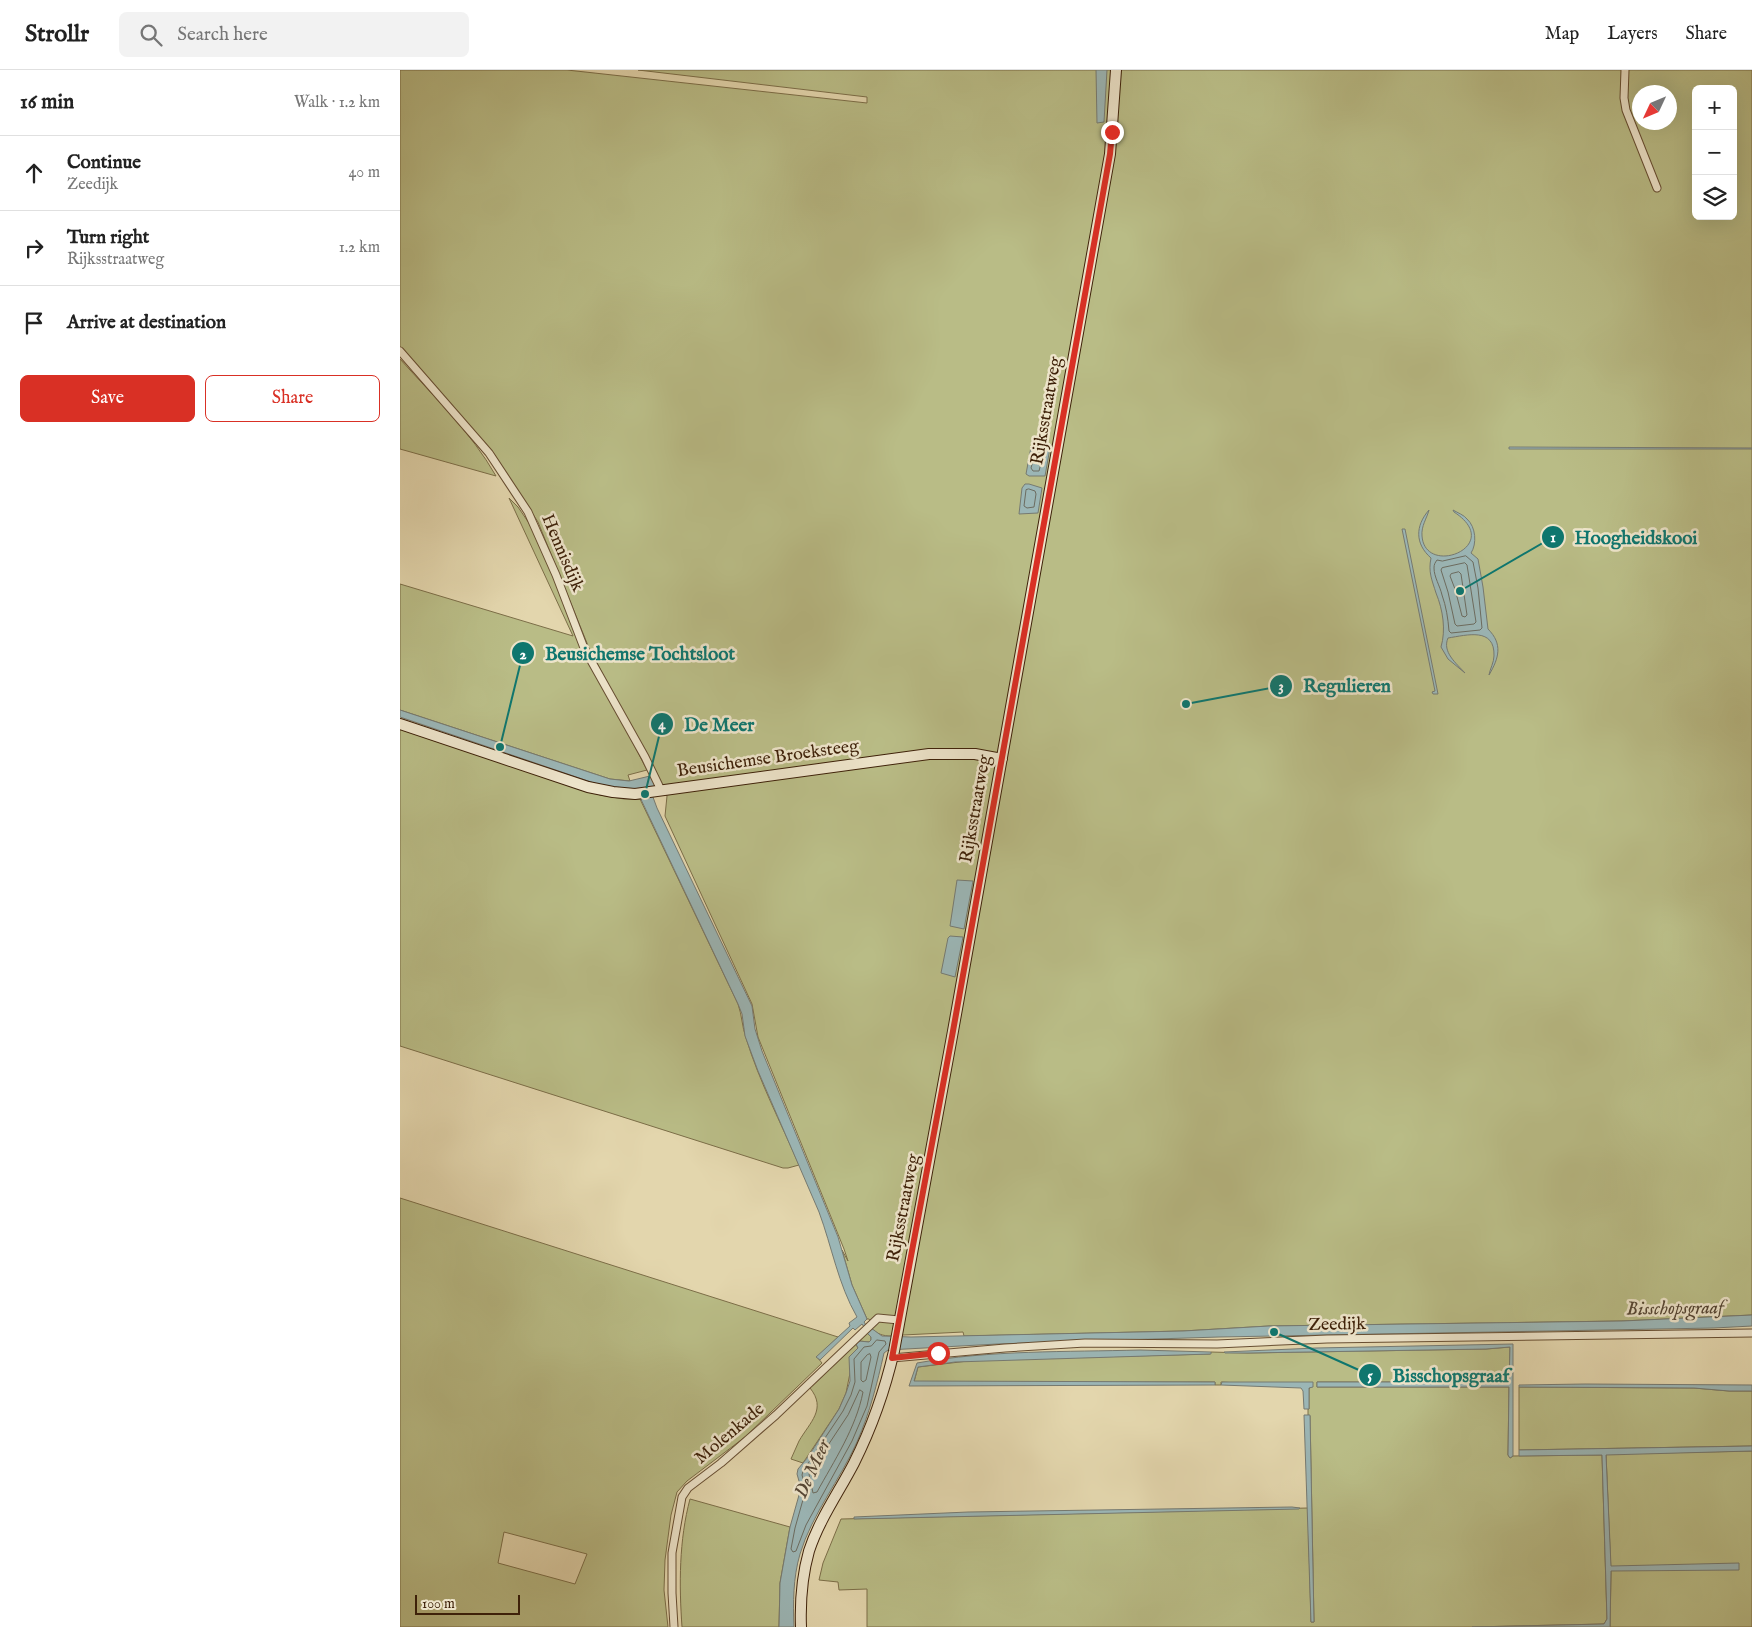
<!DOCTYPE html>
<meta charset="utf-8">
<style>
body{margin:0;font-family:"IM FELL English",serif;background:#f2f2f2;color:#222}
.controls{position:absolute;right:15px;top:15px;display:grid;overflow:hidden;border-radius:8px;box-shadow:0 5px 20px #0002}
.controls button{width:45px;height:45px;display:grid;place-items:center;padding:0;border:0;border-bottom:1px solid #e0e0e0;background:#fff;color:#222;font:25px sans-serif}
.compass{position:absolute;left:1232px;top:15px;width:45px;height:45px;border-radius:50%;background:#fff;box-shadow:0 5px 20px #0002;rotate:226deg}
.scale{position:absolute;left:15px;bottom:12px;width:105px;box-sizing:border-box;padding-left:5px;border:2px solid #3e2109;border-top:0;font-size:14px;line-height:18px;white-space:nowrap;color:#3e2109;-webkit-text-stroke:4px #ede4ca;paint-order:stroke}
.stop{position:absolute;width:15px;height:15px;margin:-11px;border:4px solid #d93025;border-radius:50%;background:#fff}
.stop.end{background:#d93025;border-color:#fff;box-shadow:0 1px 5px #0008}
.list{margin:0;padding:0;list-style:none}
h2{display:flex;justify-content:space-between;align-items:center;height:65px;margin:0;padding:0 20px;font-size:21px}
h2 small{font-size:16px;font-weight:400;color:#767676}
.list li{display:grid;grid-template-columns:32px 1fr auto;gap:15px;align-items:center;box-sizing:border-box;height:75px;padding:0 20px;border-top:1px solid #e0e0e0}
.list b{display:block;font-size:19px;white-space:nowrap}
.list p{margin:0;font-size:16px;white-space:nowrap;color:#767676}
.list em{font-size:16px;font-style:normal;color:#767676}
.actions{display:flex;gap:10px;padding:15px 20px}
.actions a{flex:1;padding:11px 0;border:1px solid #d93025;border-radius:8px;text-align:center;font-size:18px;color:#d93025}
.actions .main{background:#d93025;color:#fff}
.icon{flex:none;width:28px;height:28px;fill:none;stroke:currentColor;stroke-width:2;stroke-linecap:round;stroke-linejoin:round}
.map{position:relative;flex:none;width:1352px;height:1557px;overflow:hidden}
header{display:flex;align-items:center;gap:30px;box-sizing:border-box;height:70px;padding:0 25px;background:#fff;border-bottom:1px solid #e0e0e0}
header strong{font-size:24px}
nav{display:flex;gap:28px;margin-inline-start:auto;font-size:18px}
.search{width:350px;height:45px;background:#f2f2f2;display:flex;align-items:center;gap:12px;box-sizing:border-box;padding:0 18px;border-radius:8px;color:#767676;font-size:19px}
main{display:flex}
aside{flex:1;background:#fff}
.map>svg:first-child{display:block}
.green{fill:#b9bc86;stroke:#7c6e48;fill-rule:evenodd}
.water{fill:#9bb6b6;stroke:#767a71}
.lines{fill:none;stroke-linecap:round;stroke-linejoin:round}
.shore{stroke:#6c6c60;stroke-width:1}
.street-casing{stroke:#674e32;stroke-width:9}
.secondary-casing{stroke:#3e2109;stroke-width:12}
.street{stroke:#ede4ca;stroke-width:7}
.secondary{stroke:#ede4ca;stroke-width:10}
.route{stroke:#d93025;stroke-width:6}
.labels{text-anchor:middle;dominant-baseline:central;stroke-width:5;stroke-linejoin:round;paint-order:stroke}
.street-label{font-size:18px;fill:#3e2109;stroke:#ede4ca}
.water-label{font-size:19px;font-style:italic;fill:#554634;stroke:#ede4ca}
.leader{fill:none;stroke:#0f766e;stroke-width:2}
.callout-dot{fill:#0f766e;stroke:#ede4ca;stroke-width:2}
.mark-label{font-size:15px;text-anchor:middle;font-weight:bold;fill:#fff}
.callout-label{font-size:19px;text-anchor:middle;font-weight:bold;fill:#0f766e;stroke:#ede4ca;stroke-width:5;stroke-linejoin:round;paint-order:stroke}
</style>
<header>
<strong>Strollr</strong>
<div class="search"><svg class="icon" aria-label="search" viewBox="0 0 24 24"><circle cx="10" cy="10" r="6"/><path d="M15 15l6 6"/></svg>Search here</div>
<nav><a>Map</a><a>Layers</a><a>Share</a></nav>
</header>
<main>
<aside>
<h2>16 min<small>Walk · 1.2 km</small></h2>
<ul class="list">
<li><svg class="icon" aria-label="ahead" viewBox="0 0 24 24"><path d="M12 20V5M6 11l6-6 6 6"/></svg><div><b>Continue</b><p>Zeedijk</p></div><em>40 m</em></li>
<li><svg class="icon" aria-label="right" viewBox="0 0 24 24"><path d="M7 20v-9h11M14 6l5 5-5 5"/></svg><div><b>Turn right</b><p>Rijksstraatweg</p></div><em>1.2 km</em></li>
<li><svg class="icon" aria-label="arrive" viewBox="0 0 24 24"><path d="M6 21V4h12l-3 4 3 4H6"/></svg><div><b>Arrive at destination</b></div></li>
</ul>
<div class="actions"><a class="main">Save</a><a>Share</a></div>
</aside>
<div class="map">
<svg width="1352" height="1557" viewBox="0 0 1352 1557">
<rect width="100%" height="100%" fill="#e3d6ad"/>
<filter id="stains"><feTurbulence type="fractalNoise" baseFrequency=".004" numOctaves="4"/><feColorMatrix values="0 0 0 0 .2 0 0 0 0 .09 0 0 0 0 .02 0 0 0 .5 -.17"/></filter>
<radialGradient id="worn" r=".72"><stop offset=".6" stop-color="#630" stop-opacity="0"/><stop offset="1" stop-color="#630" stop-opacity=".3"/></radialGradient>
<path class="green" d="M0,0H167L467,33V27L238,0H1352V1245L1222,1251L869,1256L783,1261L564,1266L563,1262L503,1265L492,1264L491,1266C483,1266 477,1264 471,1258L474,1256L469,1249H467L452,1215L442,1180L448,1191L444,1179L358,967L352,934L265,746L267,726L189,578L138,452L92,381L0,281ZM1296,19H1333V146H1296ZM1240,22H1270V52H1240Z
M0,289C34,327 71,362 96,406L0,379Z
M109,428L118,437L133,459L208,625L247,700L228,705L230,711L210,709L0,640V514L173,566Z
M0,657L200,725L224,729H240L338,934C342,945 342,957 346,968C359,1011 381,1053 399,1095L388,1098H383L0,976Z
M0,1128L438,1267L417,1287L422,1293L345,1367L287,1411L277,1422L271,1445L265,1490L264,1520L268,1557H0ZM104,1462L187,1484L175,1514L98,1493Z
M466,1262L471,1267V1270L469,1272L459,1271L456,1274L458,1278L450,1303L446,1323L439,1339L403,1393L391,1389C394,1383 396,1377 399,1371C410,1352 427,1339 410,1318L453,1277Z
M1110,1277L1109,1312H917V1317H1109L1108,1385L1110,1388L1113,1386L1202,1385L1207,1549L1204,1554L1072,1557H467V1519L439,1520L438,1512L419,1510L423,1493L441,1449L908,1438L911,1552H914L910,1346L908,1345V1339H909V1319L911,1317L821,1312V1315H815V1312H514L518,1297L576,1290L810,1284L811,1282L848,1283L1086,1279Z
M1119,1317L1294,1318L1329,1321H1352V1376L1119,1380Z
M1352,1381V1557H1210L1211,1503L1206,1384Z
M290,1429L390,1457L380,1513L379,1557H282C279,1515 279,1470 290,1429Z"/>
<path class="water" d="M696,0H707L704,52L697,53Z
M631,377L650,378L645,406H629L626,404Z
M1109,377L1352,378V379H1109Z
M625,414H629L642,418L638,443L619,444L622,418Z
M1029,440C1027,448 1021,456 1022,466C1025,508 1106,476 1054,442L1053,440C1058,443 1064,445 1067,449C1076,457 1077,474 1071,483L1078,489L1083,517L1088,559C1103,574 1099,588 1089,605C1090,599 1094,592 1094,586C1095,557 1067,565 1048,568C1042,582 1056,593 1065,603L1048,589L1041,577C1046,560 1043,540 1036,523C1032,510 1028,502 1031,488C1015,474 1015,456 1029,440Z
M1002,459H1005L1038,624H1033L1032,622L1035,621Z
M0,640L210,709L229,711L250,706L256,716L250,719L257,738L352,936L355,959L362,981L438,1167L452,1215L467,1249L464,1252L466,1255L464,1257L462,1254L455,1260L453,1258L420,1290L416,1287L450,1256L449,1253L457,1247C438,1214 432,1177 419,1142L358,1001L345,966L342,944L338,934L237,721L197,714L0,647Z
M557,810L573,811L564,859L550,856Z
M550,866L563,867L555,907L541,903L548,868Z
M1352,1245V1256L1314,1258L819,1267L597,1274L488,1280L484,1283C477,1314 470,1342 457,1372C440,1410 412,1444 400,1484C393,1508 393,1533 394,1557H379L380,1513L390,1457L401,1418L397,1404L398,1399L408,1387L439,1339L446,1323L450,1311L449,1287L458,1278L456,1274L459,1271L469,1272L471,1270V1267L466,1262L471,1258L482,1266L511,1267L783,1261L869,1256L1222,1251Z
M1113,1274V1386L1110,1388L1108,1385L1109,1317H917V1312H1109L1110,1277L1086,1279L848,1283H825L824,1282L916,1278Z
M740,1280L811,1282V1284L555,1292L518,1297L514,1311L815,1312V1315L509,1316L517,1293C590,1280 666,1282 740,1280Z
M822,1312H913V1317L909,1318V1339H904L903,1321L901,1318L821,1315Z
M1185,1314L1352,1315V1321H1329L1294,1318L1119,1317V1315Z
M904,1345H910L914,1552H911Z
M1352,1376V1381L1206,1385L1211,1496L1339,1493V1500L1211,1501L1210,1557H1072L1204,1554L1207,1549L1202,1385L1119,1386V1380Z
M892,1437L900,1438L899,1439L454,1449V1447L568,1442Z"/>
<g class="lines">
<path class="shore" d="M637,382L642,383L643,385L639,401H633L631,398L635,384Z
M629,419L635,421L636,424L634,437L627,438L624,436L626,420Z
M1066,486L1073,492L1078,518L1082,558L1080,560L1051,563L1049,561C1048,548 1046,536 1042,525C1040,516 1034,507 1034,498C1034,494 1035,493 1037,490L1042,491Z
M1065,493L1067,495L1076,552L1074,554L1057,556L1055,554L1048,522L1041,500L1042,498Z
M1059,502L1061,504L1067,545L1065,547L1062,546L1055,519L1050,506L1051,504Z
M477,1270L485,1271L486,1274L479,1282L467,1336L452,1371L406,1455L396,1481L393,1482L391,1479L395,1458L406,1419L402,1405L403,1401L443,1341L451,1325L455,1312L454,1289L464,1277L471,1276Z
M470,1284L471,1287L466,1310L463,1312L461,1310V1292L467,1285Z
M460,1320L463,1322C456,1358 434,1391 417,1422L413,1423L409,1404L448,1345Z"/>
<g class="street-casing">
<path id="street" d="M1225,0L1224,28L1226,40L1257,118
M0,281L89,383L128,442L156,505L184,578L245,687L261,720
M492,1288L605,1278L685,1273L817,1274L927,1269L1352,1263
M274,1557L272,1523V1483L282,1427L288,1418L321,1393L376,1345L478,1248L499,1250"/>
</g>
<g class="secondary-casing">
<path id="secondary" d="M0,654L188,717L213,722L235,724L529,684H575L602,689
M401,1557C400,1531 402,1506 409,1481C419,1450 439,1422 454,1393C472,1357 485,1320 494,1281L553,961L710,84L716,0"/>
</g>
<use href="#street" class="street"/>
<use href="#secondary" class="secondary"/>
</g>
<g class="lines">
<path class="route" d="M538,1283L492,1288L553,961L699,146L710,84L712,62"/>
</g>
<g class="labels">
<g class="street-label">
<text transform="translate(647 341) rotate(-80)">Rijksstraatweg</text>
<text transform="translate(162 483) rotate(67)">Hennisdijk</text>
<text transform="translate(368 689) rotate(-8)">Beusichemse Broeksteeg</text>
<text transform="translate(576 739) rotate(-80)">Rijksstraatweg</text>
<text transform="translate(504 1138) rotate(-79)">Rijksstraatweg</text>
<text transform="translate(937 1255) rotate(-1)">Zeedijk</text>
<text transform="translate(330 1364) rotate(-40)">Molenkade</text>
</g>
<g class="water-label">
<text transform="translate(1275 1239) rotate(-1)">Bisschopsgraaf</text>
<text transform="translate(413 1399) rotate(-66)">De Meer</text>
</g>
</g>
<path class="leader" d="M1060 521L1153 467M100 677L123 583M786 634L881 616M245 724L262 654M874 1262L970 1305"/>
<g class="callout-dot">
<circle cx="1060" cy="521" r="5"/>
<circle cx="100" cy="677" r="5"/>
<circle cx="786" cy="634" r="5"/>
<circle cx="245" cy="724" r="5"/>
<circle cx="874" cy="1262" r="5"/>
<circle cx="1153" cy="467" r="12"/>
<circle cx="123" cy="583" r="12"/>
<circle cx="881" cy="616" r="12"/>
<circle cx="262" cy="654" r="12"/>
<circle cx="970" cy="1305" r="12"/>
</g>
<g class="mark-label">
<text x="1153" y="472">1</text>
<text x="123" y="589">2</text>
<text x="881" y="621">3</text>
<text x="262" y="659">4</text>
<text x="970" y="1310">5</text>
</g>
<g class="callout-label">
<text x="1236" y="474">Hoogheidskooi</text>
<text x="240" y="590">Beusichemse Tochtsloot</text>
<text x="947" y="622">Regulieren</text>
<text x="319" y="661">De Meer</text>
<text x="1051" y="1312">Bisschopsgraaf</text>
</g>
<rect width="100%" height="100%" filter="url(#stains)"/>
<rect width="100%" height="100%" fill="url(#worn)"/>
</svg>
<div class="controls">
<button>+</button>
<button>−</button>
<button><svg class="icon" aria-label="layers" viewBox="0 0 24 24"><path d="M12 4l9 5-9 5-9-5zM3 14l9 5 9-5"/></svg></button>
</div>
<svg class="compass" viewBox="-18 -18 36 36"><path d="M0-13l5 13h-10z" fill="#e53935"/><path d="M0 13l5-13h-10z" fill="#767676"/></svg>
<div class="scale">100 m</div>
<div class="stop" style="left:538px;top:1283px"></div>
<div class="stop end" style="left:712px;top:62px"></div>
</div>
</main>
